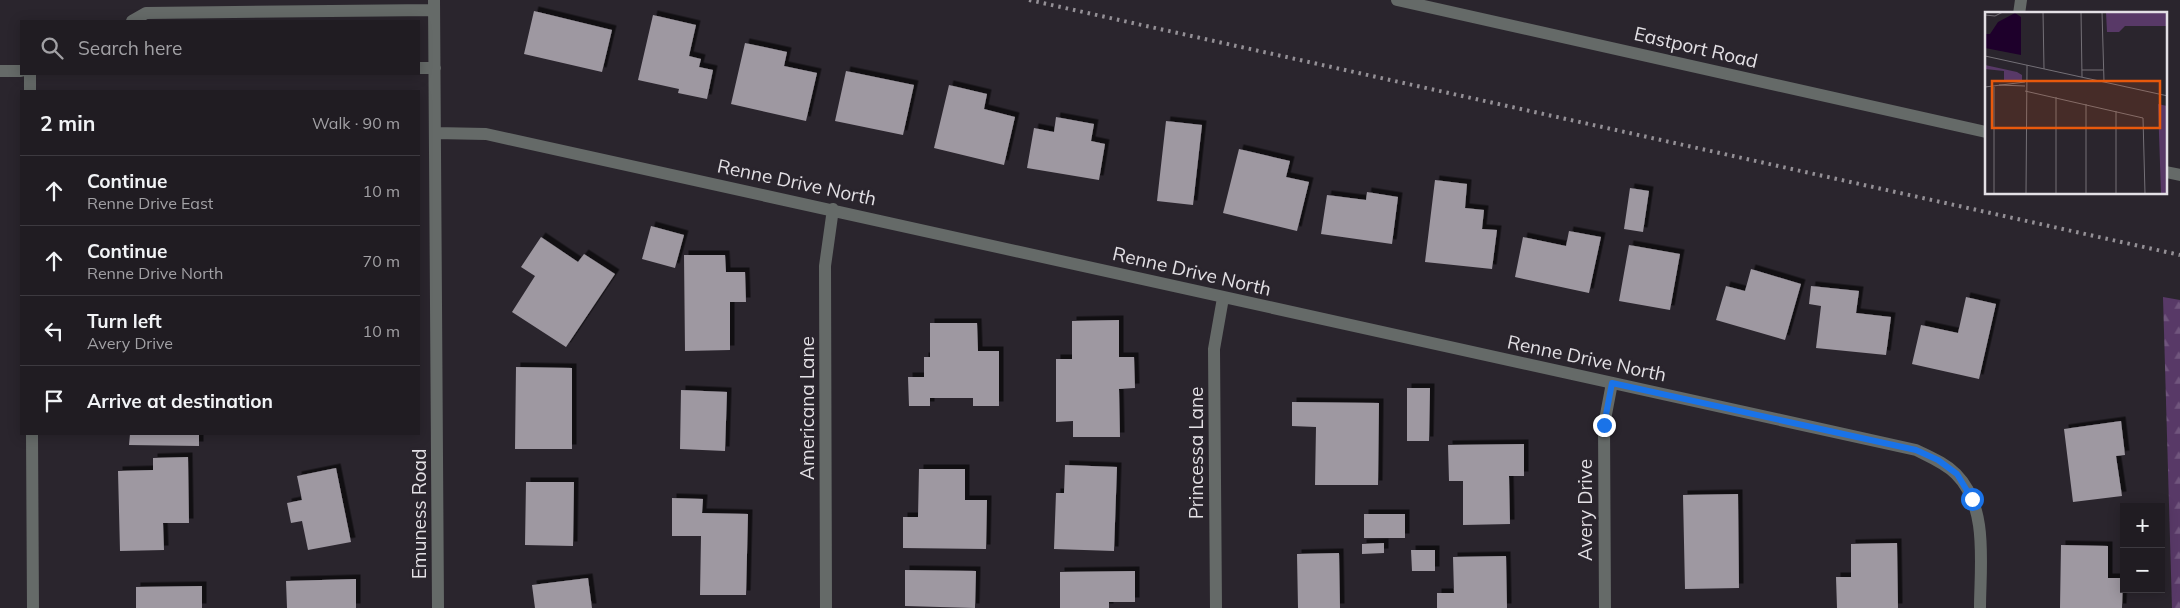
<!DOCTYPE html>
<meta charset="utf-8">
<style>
body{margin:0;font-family:Mulish,sans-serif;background:#28252a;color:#f1f3f6}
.controls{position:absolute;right:15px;bottom:15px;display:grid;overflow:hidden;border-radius:0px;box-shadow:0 2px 12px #0003}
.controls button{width:45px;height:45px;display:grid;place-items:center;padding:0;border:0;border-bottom:1px solid #3d3a40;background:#201c22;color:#f1f3f6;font:25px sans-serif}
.stop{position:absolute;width:15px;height:15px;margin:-11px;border:4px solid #1a73e8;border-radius:50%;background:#fff}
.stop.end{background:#1a73e8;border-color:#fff;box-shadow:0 1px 5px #0008}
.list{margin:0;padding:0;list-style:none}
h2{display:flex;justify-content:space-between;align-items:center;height:65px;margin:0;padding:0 20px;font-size:21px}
h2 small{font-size:16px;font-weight:400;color:#a2a1a5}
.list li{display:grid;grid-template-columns:32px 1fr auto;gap:15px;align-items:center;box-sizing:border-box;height:70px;padding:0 20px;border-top:1px solid #3d3a40}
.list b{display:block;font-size:19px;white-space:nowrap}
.list p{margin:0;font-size:16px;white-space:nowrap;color:#a2a1a5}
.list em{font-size:16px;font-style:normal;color:#a2a1a5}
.icon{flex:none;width:28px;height:28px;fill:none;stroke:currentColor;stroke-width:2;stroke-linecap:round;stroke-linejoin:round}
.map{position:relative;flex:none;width:2180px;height:608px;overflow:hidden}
.search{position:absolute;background:#201c22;box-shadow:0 2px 12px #0003;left:20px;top:20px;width:400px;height:55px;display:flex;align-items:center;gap:12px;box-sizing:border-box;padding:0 18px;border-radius:0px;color:#a2a1a5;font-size:19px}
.panel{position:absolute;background:#201c22;box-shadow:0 2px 12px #0003;left:20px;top:90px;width:400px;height:345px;border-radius:0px}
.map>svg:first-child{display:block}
.forest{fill:url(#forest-firs)}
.building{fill:#9e98a1;filter:url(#shadow)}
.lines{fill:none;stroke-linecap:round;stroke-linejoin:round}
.minor{stroke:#656a68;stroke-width:12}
.rail{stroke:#949096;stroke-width:4;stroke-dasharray:2.5 5;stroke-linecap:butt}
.route{stroke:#1a73e8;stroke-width:6}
.labels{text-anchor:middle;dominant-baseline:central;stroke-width:5;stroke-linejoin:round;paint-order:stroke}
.street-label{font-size:19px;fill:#e3e0e5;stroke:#2a252d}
.inset-road{fill:none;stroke:#747077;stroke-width:1}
.view{fill:#e8590c;fill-opacity:0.15;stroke:#e8590c;stroke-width:2.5}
.inset-edge{fill:none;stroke:#e3e0e5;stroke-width:2.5}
</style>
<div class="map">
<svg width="2180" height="608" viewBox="0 0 2180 608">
<defs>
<pattern id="forest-firs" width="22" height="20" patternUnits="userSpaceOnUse" patternTransform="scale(1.25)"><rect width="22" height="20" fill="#583967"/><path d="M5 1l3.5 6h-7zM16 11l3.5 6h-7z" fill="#70557d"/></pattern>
<filter id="shadow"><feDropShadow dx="4.5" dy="-4.5" stdDeviation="0" flood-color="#0009"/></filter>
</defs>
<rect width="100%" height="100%" fill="#2a252d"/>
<path class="forest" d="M2163,297L2180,300V608H2172Z"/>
<path class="building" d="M534,11L612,30L602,72L524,54Z
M653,15L696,25L689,56L701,59L699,67L713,70L707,99L678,93L679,89L638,80Z
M745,43L787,52L784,66L817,73L806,121L731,104Z
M846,71L914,85L903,135L835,121Z
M949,85L987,94L984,109L1015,117L1004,165L934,148Z
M1056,117L1094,124L1091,141L1105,144L1099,180L1027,168L1034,128L1054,132Z
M1166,121L1202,125L1193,205L1157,201Z
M1239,149L1290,161L1286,177L1309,182L1297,231L1223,213Z
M1435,180L1467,184L1465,208L1484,210L1482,229L1497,230L1492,269L1425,262Z
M1630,188L1649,191L1643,232L1624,229Z
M1367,192L1398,197L1392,244L1321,234L1327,195L1366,200Z
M651,226L684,235L675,268L642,259Z
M1569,231L1601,237L1589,293L1515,277L1523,237L1566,246Z
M541,237L578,262L584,254L615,274L566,347L512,312L535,276L521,267Z
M1629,245L1680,254L1670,310L1619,301Z
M684,255H725L726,272H745L746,302H730V350L685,351Z
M1751,269L1801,284L1785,340L1716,320L1726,286L1745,291Z
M1811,286L1859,291L1856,313L1891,317L1886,355L1816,348L1821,306L1809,304Z
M1966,297L1996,304L1979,379L1912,364L1921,325L1958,333Z
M1119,320V357H1134L1135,388L1119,389L1120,437H1073V421L1056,422V359H1072V321Z
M930,323H977L978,351H999V406H973V398H930V406H909L908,377H924V357H930Z
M516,367L572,368V449H515Z
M1407,388H1430L1429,441H1407Z
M681,390L727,392L725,451L680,449Z
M1292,402L1379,403L1378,485H1315L1316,427L1292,426Z
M2121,421L2125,455L2116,456L2122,496L2073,502L2064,429Z
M130,434H199V446L129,445Z
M1524,444V476H1509L1510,524L1463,525V481H1449L1448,445Z
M188,457L189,523H163L164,550L120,551L118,471L153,470V458Z
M1065,465L1117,467L1114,551L1054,549L1056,493H1064Z
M336,468L351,542L308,550L302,521L291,523L287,503L302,500L297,476Z
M919,469H965V500H987L986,549L903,548V517H918Z
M526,482H574L573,546L525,545Z
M1738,494L1739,588L1685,589L1683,495Z
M672,498L703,499L702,513L748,514L746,595H700L701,536H672Z
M1364,514H1405V538H1364Z
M1384,543V553L1362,554V544Z
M1897,543L1898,608H1837L1836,577H1851V544Z
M2061,545L2108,546V578H2123L2122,608H2060Z
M1411,550H1435V571H1412Z
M1339,553L1340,608H1298L1297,554Z
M1506,556L1507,608H1437V593H1454L1453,557Z
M905,570L976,571L975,608L905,606Z
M1135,571V602H1109V608H1060V572Z
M588,578L592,608H535L532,585Z
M356,579V608H287L286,581Z
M202,586V608H136V587Z"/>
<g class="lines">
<path class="minor" d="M434,0L438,608
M1397,0L1986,132
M2019,14L2021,0
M132,21L146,13L433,10
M419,68H435
M0,71H21
M30,74V91
M435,133L486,134L1916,450C1930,457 1945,463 1956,474C1989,507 1980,566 1980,608
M2166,172L2180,175
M32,434L33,608
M826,608L825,266L833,209
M1216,608L1214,349L1223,298
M1605,608L1604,425L1612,383"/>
<path class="rail" d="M1029,0L2180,255"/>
</g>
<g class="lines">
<path class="route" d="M1604,425L1612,383L1916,450L1938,460L1957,474L1972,499"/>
</g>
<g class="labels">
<g class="street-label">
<text transform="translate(1696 47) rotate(13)">Eastport Road</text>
<text transform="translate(797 182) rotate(12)">Renne Drive North</text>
<text transform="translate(1192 271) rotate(13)">Renne Drive North</text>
<text transform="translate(1587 358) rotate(12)">Renne Drive North</text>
<text transform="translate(807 408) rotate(-90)">Americana Lane</text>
<text transform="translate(1196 453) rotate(-90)">Princessa Lane</text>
<text transform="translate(1585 510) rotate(-90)">Avery Drive</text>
<text transform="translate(419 514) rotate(-90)">Emuness Road</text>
</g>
</g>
<g transform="translate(1985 12)">
<rect width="182" height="182" fill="#2a252d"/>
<path d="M121,0H182V14H140L134,20H122ZM0,53L32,60L37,63V68H19V59L0,57ZM173,92L182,94V182H176Z" fill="#583967"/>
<path d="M30,1L36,5V43L0,36V22H5L13,10Z" fill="#1e002b"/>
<path class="inset-road" d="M58,0L59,57M96,0L97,65M117,0L119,70M0,3L10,4L18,0M0,44L183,84M97,58H118M14,73L40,74M0,75L40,70M9,75V182M40,79L158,106L160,182M41,182L42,53M71,182V85M101,182V92M131,182V99"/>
<path class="view" d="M7,69H175V116H7Z"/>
<rect width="182" height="182" class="inset-edge"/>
</g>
</svg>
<div class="controls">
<button>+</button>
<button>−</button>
</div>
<div class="stop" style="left:1972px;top:499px"></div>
<div class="stop end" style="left:1604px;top:425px"></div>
<div class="search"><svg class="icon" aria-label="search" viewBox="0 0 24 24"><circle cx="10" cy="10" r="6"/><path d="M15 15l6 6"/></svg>Search here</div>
<section class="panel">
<h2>2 min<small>Walk · 90 m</small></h2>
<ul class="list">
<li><svg class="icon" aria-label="ahead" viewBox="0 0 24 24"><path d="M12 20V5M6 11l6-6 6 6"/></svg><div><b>Continue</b><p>Renne Drive East</p></div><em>10 m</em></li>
<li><svg class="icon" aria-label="ahead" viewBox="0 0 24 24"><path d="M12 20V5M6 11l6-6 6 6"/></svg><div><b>Continue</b><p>Renne Drive North</p></div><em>70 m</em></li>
<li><svg class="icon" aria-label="left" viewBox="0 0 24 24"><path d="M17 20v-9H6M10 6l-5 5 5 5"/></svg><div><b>Turn left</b><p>Avery Drive</p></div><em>10 m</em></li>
<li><svg class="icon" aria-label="arrive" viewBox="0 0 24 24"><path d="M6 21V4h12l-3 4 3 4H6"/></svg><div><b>Arrive at destination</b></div></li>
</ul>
</section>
</div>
